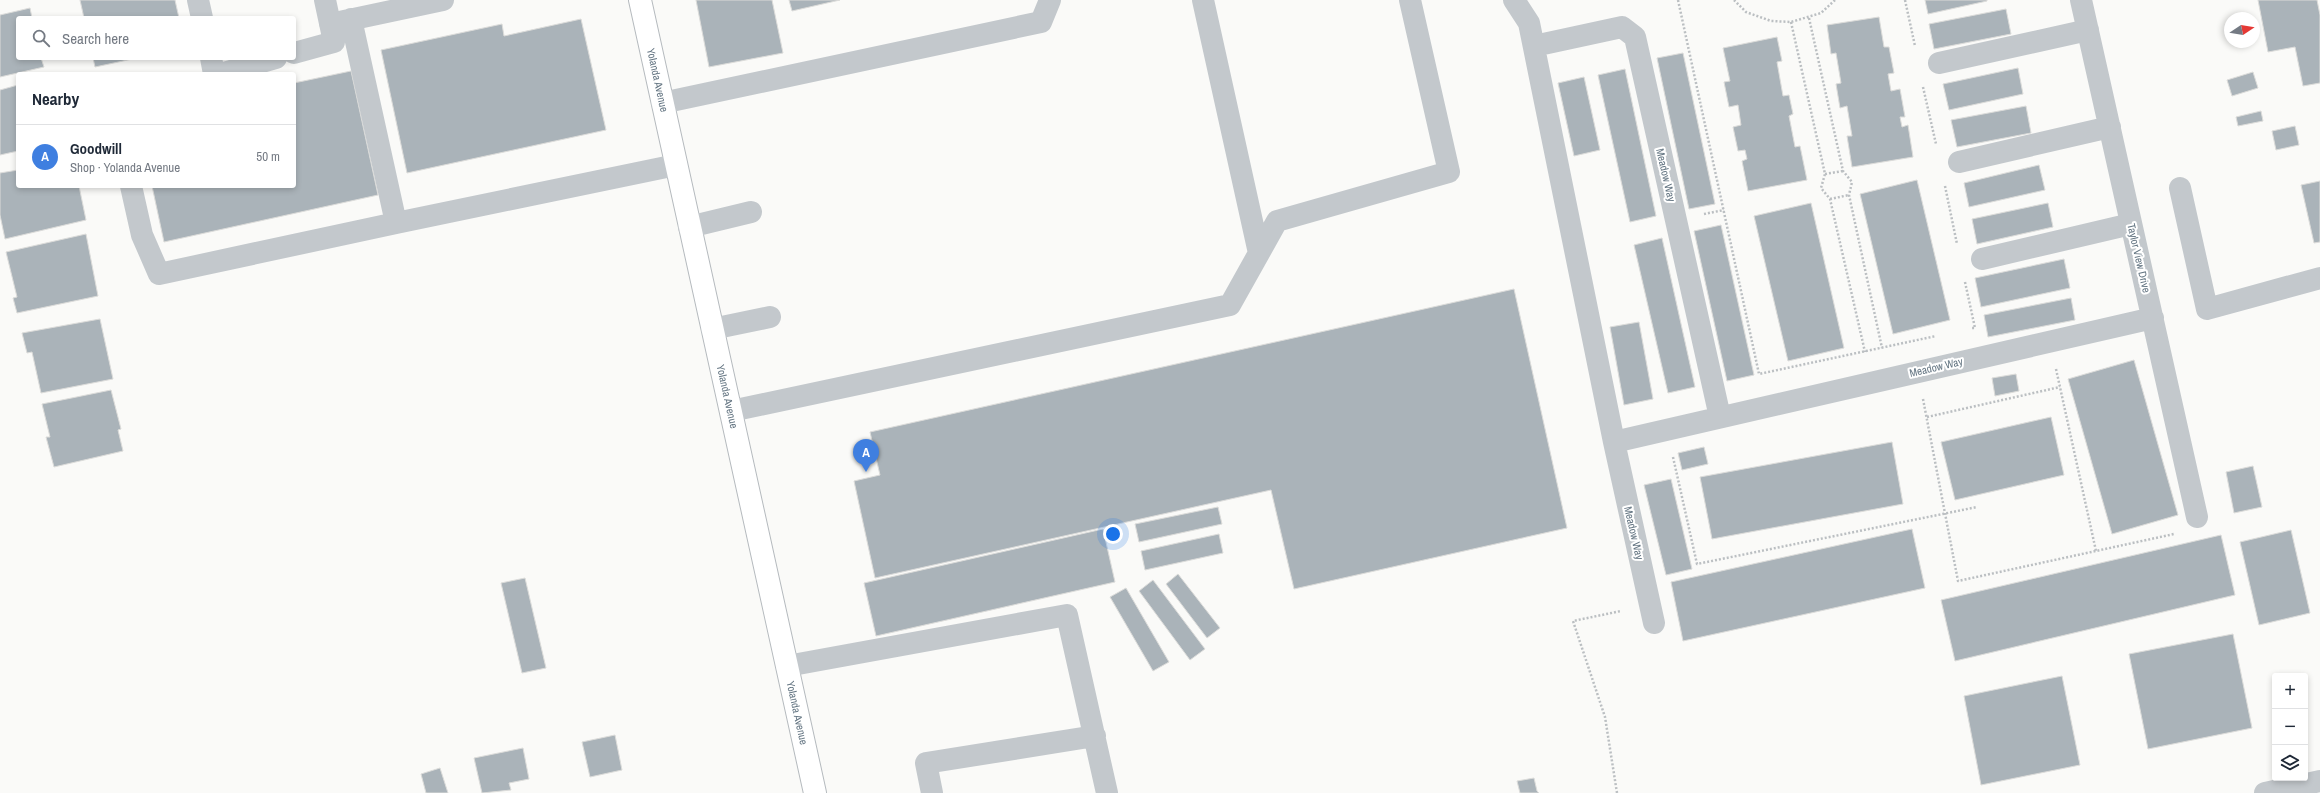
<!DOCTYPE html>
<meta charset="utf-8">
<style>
body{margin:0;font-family:"Archivo Narrow",sans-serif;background:#f2f2f3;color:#1f2937}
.controls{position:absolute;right:12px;bottom:12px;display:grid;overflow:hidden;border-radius:4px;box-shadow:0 2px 6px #0003}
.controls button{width:36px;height:36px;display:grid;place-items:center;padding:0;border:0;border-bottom:1px solid #e0e1e3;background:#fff;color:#1f2937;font:20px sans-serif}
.compass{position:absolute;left:2224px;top:12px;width:36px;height:36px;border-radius:50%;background:#fff;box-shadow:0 2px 6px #0003;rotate:78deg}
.you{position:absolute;left:1113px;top:534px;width:14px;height:14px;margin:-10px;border:3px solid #fff;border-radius:50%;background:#1a73e8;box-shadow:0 0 0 6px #1a73e833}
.badge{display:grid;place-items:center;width:26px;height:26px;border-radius:50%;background:#db2777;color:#fff;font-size:13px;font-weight:700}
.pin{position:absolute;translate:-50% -33px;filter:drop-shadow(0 1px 2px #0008)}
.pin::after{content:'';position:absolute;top:21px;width:14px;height:12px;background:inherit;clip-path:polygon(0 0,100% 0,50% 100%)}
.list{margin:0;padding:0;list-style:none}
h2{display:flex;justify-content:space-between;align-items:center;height:52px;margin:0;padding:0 16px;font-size:17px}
h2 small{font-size:13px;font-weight:400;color:#747a83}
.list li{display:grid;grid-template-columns:26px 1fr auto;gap:12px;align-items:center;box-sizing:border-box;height:64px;padding:0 16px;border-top:1px solid #e0e1e3}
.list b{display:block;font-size:15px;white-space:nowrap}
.list p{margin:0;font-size:13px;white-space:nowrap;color:#747a83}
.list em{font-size:13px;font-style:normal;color:#747a83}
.icon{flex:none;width:22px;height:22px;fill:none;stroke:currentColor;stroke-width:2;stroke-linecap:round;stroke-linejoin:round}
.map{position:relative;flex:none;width:2320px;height:793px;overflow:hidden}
.search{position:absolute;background:#fff;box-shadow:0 2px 6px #0003;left:16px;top:16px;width:280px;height:44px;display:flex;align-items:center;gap:10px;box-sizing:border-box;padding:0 14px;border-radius:4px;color:#747a83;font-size:15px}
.panel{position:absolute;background:#fff;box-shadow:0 2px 6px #0003;left:16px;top:72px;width:280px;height:116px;border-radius:4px}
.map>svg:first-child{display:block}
.building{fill:#aab3b9;stroke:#dcdcda}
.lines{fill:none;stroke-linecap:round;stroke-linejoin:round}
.major-casing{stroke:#b5babe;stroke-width:24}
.path{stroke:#bbbfc2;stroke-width:2.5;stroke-dasharray:2 2;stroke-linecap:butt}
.minor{stroke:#c3c8cc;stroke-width:22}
.major{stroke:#fff;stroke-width:22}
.labels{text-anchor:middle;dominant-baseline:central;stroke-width:4;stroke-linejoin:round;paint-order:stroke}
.street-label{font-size:11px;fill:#657683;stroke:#fff}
</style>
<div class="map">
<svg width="2320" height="793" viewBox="0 0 2320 793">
<rect width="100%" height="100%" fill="#fafaf8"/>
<path class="building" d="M80,0H175L179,18H84Z
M696,0H772L783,53L709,67Z
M789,0H840L792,11Z
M1925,0H1987V1L1928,14Z
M2258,0H2317L2320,15V83L2303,86L2295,47L2268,52Z
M30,8L32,18H18V58H41L44,67L0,77V15Z
M2006,9L2011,34L1934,49L1929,24Z
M1879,17L1884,47H1889L1894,73L1888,74L1891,91L1900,89L1905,117H1900L1902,127L1908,125L1913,157L1852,167L1847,136H1852L1847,106L1840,108L1836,84L1841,83L1836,53L1831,54L1827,25Z
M581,19L606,130L407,173L381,50L502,24L504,36Z
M1777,37L1782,61L1777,62L1783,96L1789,95L1793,114L1789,116L1795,147L1800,146L1807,180L1748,191L1742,161L1747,159L1745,150L1738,151L1733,127L1741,125L1738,105L1729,107L1724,82L1730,81L1723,48Z
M1683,53L1715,204L1689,209L1657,58Z
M93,58H137L95,67Z
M2018,68L2023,94L1949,110L1943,84Z
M1625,69L1656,216L1630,222L1598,75Z
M351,71L378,195L164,242L152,186H294V83Z
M2253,72L2258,88L2232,96L2227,80Z
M1584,77L1600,150L1574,156L1558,83Z
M18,85V151L0,155V90Z
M2026,106L2031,133L1957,147L1951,120Z
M2261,111L2263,121L2238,126L2236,117Z
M2295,126L2299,145L2276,150L2272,131Z
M2039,165L2045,190L1969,207L1964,183Z
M18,170V186H79L86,220L5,239L0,215V173Z
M1917,180L1950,320L1893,334L1860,194Z
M2320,181V242L2314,243L2301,185Z
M1811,203L1844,348L1788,361L1754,216Z
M2048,203L2053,227L1977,244L1972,219Z
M1721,225L1754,375L1727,381L1694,231Z
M86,234L98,296L17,313L13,298L17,297L6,252Z
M1662,238L1695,387L1668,393L1634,245Z
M2064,259L2070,288L1981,307L1975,278Z
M1514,289L1567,528L1294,589L1271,490L875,578L854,481L880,475L870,432Z
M2071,298L2075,320L1988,337L1984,315Z
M100,319L113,379L41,393L32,352L27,353L22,333Z
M1639,322L1653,399L1624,405L1610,327Z
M2134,360L2178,515L2112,534L2068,379Z
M2016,374L2019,391L1995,396L1992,378Z
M111,390L121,429L118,430L123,451L54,467L46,437H50L42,404Z
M2051,417L2064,475L1955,500L1941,442Z
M1892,442L1903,504L1712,539L1700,477Z
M1704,447L1708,464L1682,470L1678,453Z
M2253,466L2262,507L2234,513L2226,472Z
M1671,479L1692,569L1666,575L1644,485Z
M1218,507L1222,524L1139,542L1135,524Z
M1103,529L1115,582L876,636L864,583Z
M1912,529L1925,588L1683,641L1671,582Z
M2291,530L2310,613L2259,625L2240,542Z
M1219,534L1223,553L1145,570L1141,551Z
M2221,535L2235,595L1955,661L1941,600Z
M1178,574L1220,628L1207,638L1166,584Z
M525,578L546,668L522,673L501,583Z
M1153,580L1205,649L1190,660L1139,591Z
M1126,588L1169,662L1153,671L1110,597Z
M2233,634L2252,728L2148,749L2129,654Z
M2062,676L2080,765L1981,785L1964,696Z
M615,735L622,770L590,777L582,742Z
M523,748L529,779L509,783L511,790L482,793L474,758Z
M440,768L448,793H426L421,774Z
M1534,778L1537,791L1539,793H1520L1517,781Z"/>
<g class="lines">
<g class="major-casing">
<g id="major">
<path id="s1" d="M640,0L815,793"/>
</g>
</g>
<path class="path" d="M1678,0L1759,374L1936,336
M1734,0L1746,12L1771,21L1791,22L1821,13L1835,0
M1905,0L1915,46
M1809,18L1843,171L1852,182L1849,195L1882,348
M1791,22L1825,174L1821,188L1830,199L1865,352
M1923,87L1936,144
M1825,174L1843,171
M1945,186L1957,244
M1830,199L1849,195
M1704,214L1724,210
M1965,282L1975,328H1972
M2056,369L2096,551
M1923,399L1958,581L2174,534
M1927,417L2060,387
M1673,457L1697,564L1977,507
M1617,793L1605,717L1573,621L1621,611"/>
<path class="minor" d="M198,0L202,18
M1203,0L1259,253
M1514,0L1529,23L1614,442L1654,623
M2081,0L2197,517
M330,24L443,0
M1534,46L1622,27L1635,37L1720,417
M294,53L334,42L325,0
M211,58L214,74
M1939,63L2088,30
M220,74L276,58
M662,103L1041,22L1050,0
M1959,162L2110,127
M131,186L142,235L159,274L396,223L351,19
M2180,188L2207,309L2320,278
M396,223L676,165
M689,227L751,212
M1982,259L2131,224
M712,329L770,317
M731,411L1230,305L1277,221L1449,172L1410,0
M1614,442L2153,318
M787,666L1067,615L1107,793
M932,793L926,763L1095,736
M2265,793L2320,781"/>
<use href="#major" class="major"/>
</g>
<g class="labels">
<g class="street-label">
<text stroke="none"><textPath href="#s1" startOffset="82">Yolanda Avenue</textPath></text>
<text transform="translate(1666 175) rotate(77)">Meadow Way</text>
<text transform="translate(2139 258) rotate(77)">Taylor View Drive</text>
<text transform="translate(1936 367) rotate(-13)">Meadow Way</text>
<text stroke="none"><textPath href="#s1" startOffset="406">Yolanda Avenue</textPath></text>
<text transform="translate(1634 533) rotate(77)">Meadow Way</text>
<text stroke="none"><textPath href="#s1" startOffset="730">Yolanda Avenue</textPath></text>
</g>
</g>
</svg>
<div class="controls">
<button>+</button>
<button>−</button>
<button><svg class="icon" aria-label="layers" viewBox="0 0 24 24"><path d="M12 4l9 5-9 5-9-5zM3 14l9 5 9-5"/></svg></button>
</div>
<svg class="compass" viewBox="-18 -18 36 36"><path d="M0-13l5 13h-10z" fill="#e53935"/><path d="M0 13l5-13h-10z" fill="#747a83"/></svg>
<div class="you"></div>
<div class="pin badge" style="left:866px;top:472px;background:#3f7fe0">A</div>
<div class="search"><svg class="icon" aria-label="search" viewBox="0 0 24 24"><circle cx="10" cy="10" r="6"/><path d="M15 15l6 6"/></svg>Search here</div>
<section class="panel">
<h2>Nearby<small></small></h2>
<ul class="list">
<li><span class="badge" style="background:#3f7fe0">A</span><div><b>Goodwill</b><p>Shop · Yolanda Avenue</p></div><em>50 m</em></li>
</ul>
</section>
</div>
